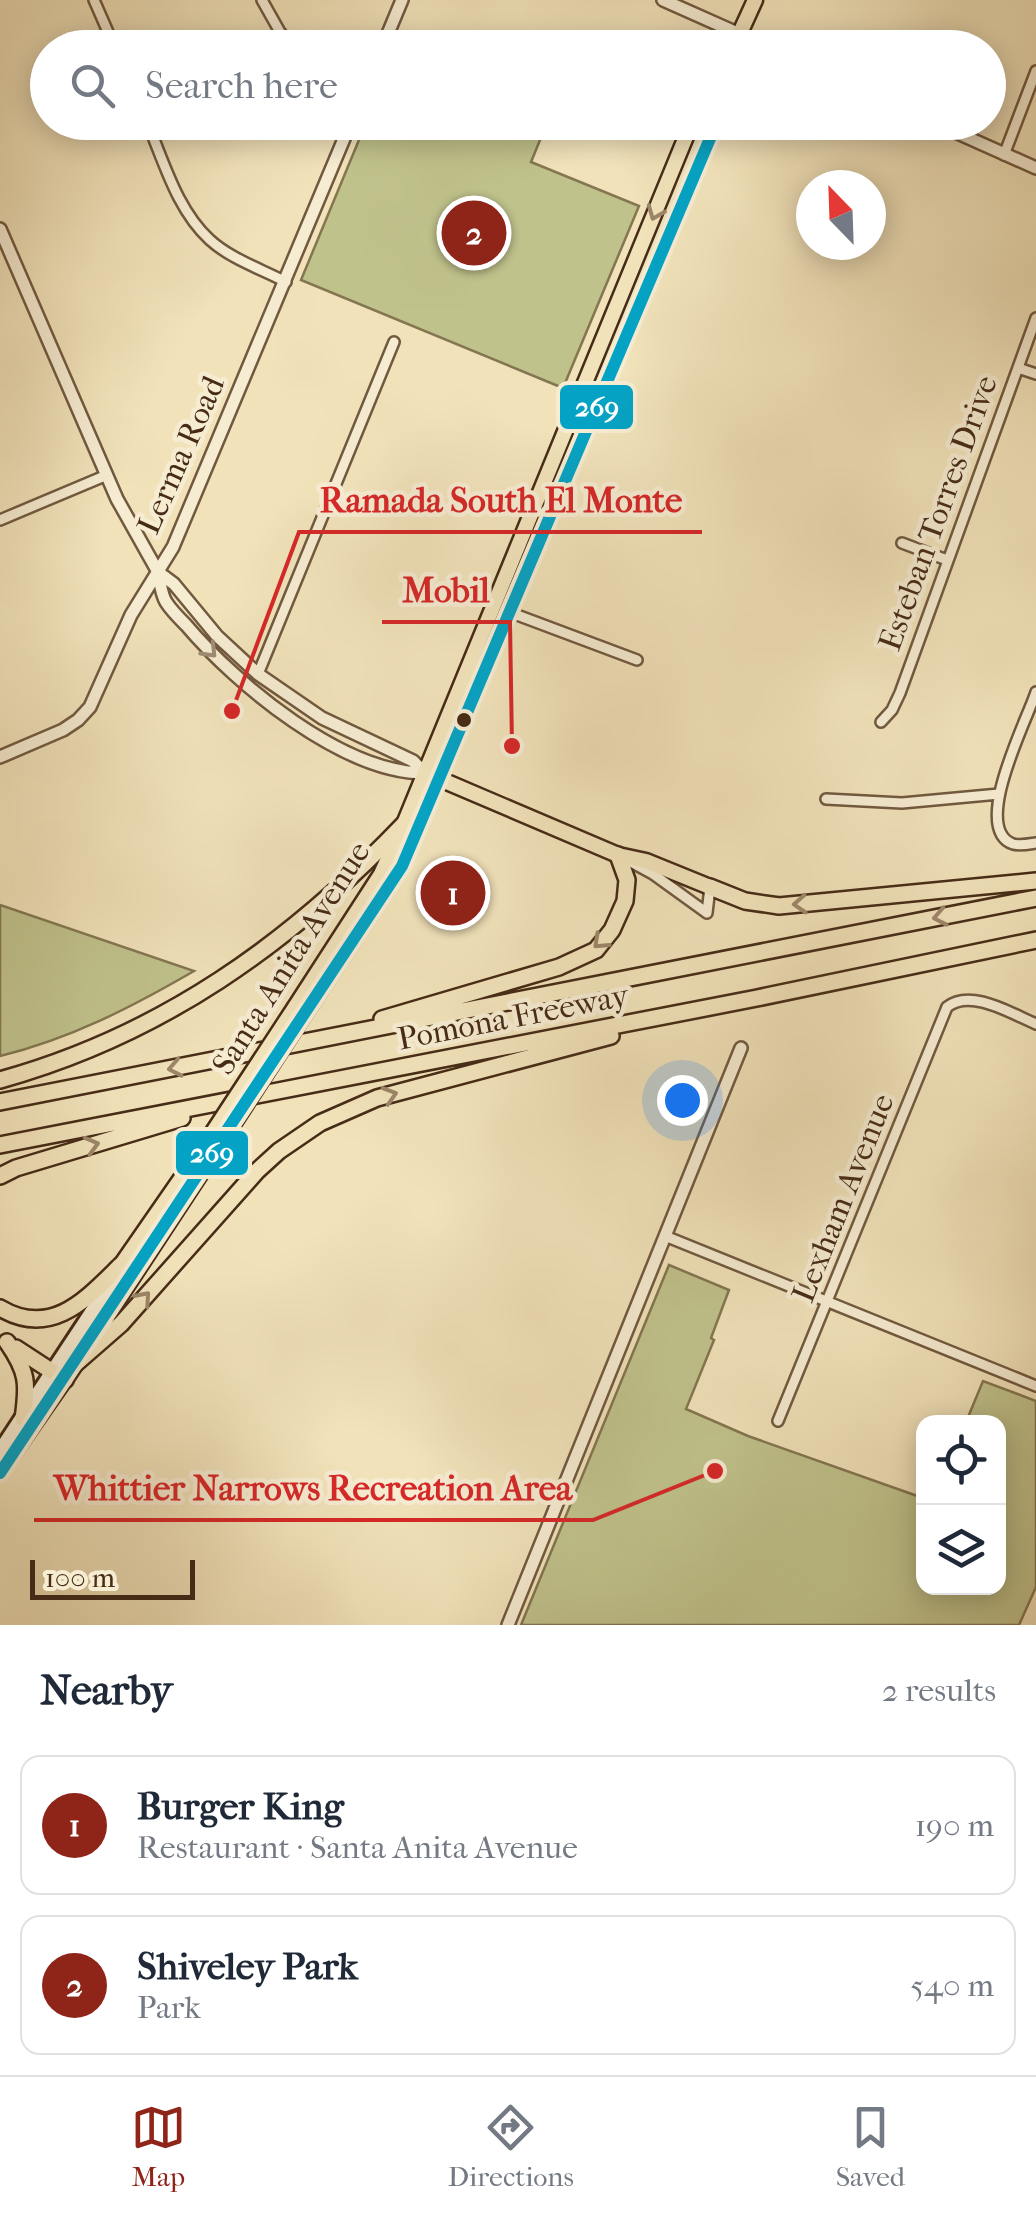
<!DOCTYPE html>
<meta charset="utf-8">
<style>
body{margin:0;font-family:"IM FELL French Canon",serif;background:#f2f2f3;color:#1f2937}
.controls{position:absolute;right:30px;bottom:30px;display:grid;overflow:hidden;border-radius:20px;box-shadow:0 5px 25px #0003}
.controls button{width:90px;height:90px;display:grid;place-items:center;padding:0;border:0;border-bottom:2px solid #e0e1e3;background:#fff;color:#1f2937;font:50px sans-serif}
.compass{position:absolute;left:796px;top:170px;width:90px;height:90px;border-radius:50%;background:#fff;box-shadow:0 5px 25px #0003;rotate:337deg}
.scale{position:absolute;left:30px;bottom:25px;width:165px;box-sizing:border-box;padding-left:10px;border:5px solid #462b16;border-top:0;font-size:28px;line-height:35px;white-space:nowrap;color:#462b16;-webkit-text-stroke:8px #f6ecd2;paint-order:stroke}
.you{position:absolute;left:682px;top:1100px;width:35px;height:35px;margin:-25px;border:8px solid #fff;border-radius:50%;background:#1a73e8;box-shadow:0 0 0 15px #1a73e833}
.badge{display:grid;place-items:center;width:65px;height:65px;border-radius:50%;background:#8f2418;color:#fff;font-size:32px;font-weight:700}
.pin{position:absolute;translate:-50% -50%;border:5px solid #fff;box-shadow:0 2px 10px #0006}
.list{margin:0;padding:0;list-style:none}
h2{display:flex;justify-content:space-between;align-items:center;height:130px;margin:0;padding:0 40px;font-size:42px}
h2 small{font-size:32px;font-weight:400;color:#747a83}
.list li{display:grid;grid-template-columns:65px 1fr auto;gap:30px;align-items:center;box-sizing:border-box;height:140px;margin:0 20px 20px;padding:0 20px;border:2px solid #e0e1e3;border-radius:20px}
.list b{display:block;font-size:38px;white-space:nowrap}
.list p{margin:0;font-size:32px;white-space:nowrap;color:#747a83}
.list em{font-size:32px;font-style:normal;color:#747a83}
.icon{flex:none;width:55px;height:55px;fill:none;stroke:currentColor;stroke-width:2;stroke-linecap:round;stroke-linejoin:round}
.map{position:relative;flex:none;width:1036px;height:1625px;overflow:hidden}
.search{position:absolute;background:#fff;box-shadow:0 5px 25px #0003;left:30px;right:30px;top:30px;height:110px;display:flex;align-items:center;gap:25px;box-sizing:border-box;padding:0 35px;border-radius:55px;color:#747a83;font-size:38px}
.sheet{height:450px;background:#fff}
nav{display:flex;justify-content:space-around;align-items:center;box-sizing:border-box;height:140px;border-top:2px solid #e0e1e3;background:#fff;font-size:28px;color:#747a83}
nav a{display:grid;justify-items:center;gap:5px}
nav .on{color:#8f2418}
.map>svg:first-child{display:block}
.green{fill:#c0c28c;stroke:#837651;stroke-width:2.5}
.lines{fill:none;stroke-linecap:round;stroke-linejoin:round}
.minor-casing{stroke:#71593f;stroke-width:14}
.tertiary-casing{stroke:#71593f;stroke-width:16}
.secondary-casing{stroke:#462b16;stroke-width:18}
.primary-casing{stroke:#462b16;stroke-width:19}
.motorway-casing{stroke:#462b16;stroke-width:20}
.minor{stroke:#f6ecd2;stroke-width:9}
.tertiary{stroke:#f6ecd2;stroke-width:11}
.secondary{stroke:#f6ecd2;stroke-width:12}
.primary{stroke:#f1e2ba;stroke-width:14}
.motorway{stroke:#f1e2ba;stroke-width:15}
.primary-bridge-casing{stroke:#462b16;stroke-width:19;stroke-linecap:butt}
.primary-bridge{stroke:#f1e2ba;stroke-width:14}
.bus-1-casing{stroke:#f6ecd2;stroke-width:20}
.bus-1{stroke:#04a3c5;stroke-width:12}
.oneway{stroke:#9c8668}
.oneway2{stroke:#9e8c74}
.bus-dot{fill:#462b16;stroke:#f6ecd2;stroke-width:4}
.labels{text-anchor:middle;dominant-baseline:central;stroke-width:9;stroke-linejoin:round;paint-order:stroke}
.street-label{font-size:32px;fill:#462b16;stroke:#f6ecd2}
.leader{fill:none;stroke:#d62828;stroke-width:4}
.callout-dot{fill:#d62828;stroke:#f6ecd2;stroke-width:4}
.callout-label{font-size:35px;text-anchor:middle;font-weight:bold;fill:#d62828;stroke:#f6ecd2;stroke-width:9;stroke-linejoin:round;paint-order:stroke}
.line-badge{stroke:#f6ecd2;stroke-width:4}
.badge-label{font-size:28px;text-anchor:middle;font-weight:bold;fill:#fff}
</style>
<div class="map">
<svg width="1036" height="1625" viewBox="0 0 1036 1625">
<rect width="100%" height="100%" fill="#f1e2ba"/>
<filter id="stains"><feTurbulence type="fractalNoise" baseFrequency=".002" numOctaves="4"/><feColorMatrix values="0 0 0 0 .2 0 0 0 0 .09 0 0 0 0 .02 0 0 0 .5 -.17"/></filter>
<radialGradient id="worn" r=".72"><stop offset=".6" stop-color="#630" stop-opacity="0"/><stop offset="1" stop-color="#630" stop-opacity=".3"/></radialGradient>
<path class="green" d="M366,123H547L531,162L639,206L563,388L301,280Z
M0,905L194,971C132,1007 70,1039 0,1056Z
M669,1265L729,1290L711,1338L714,1340L686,1409L748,1436L923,1498L924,1588H998V1422H966L983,1381L1036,1401V1587L1019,1625H521Z"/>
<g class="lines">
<g class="minor-casing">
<path id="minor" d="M94,0L115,48
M262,0L280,32L295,48
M147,122C164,162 177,210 210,240C231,259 261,269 286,282
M1004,155L1036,71
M1018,368L1036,374
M0,520L107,475
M902,543L947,560
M509,612L637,660
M258,674L394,342
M1036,692C1028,718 970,829 1013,844C1020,846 1029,844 1036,843
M881,722L892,710L900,693L1036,318
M826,799L902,803L999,794
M629,861L653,874L707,913L710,887
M665,1236L1036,1386
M778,1421L947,1007C971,988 1012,1014 1036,1024"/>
</g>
<g class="tertiary-casing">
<path id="tertiary" d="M663,0L771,48
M382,48L402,0
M933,122L1036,168
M0,229L117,499L158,572L174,584L217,636L258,674L322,718L413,761L425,773
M158,572C160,581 161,594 166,602C171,610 179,618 186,625C237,685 343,773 425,773
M0,757L63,730L78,720L90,707L131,615L173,547L351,122
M508,1625L741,1048"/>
</g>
<g class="secondary-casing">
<path id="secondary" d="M0,1450L114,1277
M0,1473L65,1380"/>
</g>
<g class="primary-casing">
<path id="primary" d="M724,48L740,33L755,0
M435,777L618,855L646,861L710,887
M311,1004L402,866L717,122
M295,1007L381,874L404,824L692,122
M121,1265L207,1141
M65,1380L224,1138"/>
</g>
<g class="motorway-casing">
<path id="motorway" d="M710,887L745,901L779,906L1036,881
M382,1019L559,967L596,950L612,930L625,901L627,880L618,855
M0,1080C162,1035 289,944 404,824
M0,1102L1036,898
M0,1145L757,998L1036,940
M0,1176L16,1168L182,1118
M0,1308C52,1339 87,1298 121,1265
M7,1342C28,1372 28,1384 23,1419
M16,1348L65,1380
M74,1365L121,1324L257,1171L279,1151L320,1123L377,1098L611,1036"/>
</g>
<use href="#minor" class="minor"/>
<use href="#tertiary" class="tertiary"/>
<use href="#secondary" class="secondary"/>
<use href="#primary" class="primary"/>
<use href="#motorway" class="motorway"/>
<g class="primary-bridge-casing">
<path id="primary-bridge" d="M224,1138L311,1004
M207,1141L295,1007"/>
</g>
<use href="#primary-bridge" class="primary-bridge"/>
<g class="bus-1-casing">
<path id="bus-1" d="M0,1473L402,866L717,122"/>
</g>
<use href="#bus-1" class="bus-1"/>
</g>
<defs><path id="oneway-chevron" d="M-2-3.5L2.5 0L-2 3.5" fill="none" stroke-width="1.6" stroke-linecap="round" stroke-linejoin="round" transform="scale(2.5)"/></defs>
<g class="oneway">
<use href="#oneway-chevron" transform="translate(655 213) rotate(112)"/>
<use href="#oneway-chevron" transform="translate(800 904) rotate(176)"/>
<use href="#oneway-chevron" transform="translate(940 917) rotate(169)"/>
<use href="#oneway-chevron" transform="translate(600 942) rotate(137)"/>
<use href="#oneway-chevron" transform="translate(175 1068) rotate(169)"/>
<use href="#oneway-chevron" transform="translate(390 1095) rotate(-17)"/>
<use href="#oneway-chevron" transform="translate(92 1145) rotate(-16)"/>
<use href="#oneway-chevron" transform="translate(144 1298) rotate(-49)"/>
</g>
<use class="oneway2" href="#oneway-chevron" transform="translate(210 651) rotate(46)"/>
<circle class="bus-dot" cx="464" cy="720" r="9"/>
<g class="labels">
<g class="street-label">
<text transform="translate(181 455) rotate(-66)">Lerma Road</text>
<text transform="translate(938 513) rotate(-70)">Esteban Torres Drive</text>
<text transform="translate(291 958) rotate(-58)">Santa Anita Avenue</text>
<text transform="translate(513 1017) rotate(-11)">Pomona Freeway</text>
<text transform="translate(843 1198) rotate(-68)">Lexham Avenue</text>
</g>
</g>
<path class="leader" d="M232 711L299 532H702M512 746L510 622H382M715 1471L593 1520H34"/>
<g class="callout-dot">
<circle cx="232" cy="711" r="10"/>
<circle cx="512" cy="746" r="10"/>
<circle cx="715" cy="1471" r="10"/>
</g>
<g class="callout-label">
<text x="501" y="512">Ramada South El Monte</text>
<text x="446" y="602">Mobil</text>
<text x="313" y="1500">Whittier Narrows Recreation Area</text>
</g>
<g class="line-badge">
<rect x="558" y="383" width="77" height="48" rx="10" fill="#04a3c5"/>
<rect x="174" y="1129" width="76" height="48" rx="10" fill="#04a3c5"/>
</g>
<g class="badge-label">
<text x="597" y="416">269</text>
<text x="212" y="1162">269</text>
</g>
<rect width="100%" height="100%" filter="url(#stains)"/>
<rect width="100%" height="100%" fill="url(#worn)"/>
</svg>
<div class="controls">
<button><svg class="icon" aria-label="locate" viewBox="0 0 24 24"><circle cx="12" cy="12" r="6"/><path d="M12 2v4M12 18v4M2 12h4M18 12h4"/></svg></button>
<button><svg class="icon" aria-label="layers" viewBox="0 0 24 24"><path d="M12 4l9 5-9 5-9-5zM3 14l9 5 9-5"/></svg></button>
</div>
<svg class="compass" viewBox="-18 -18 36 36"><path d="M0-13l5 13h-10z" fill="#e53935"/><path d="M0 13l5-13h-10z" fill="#747a83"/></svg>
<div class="scale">100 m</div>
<div class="you"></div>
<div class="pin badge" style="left:453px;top:893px">1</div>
<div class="pin badge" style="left:474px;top:233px">2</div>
<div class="search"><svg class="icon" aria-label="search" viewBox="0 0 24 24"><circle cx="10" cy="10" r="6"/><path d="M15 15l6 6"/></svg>Search here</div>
</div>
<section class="sheet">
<h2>Nearby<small>2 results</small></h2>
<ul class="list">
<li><span class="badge">1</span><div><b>Burger King</b><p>Restaurant · Santa Anita Avenue</p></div><em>190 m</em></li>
<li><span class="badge">2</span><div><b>Shiveley Park</b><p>Park</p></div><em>540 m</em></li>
</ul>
</section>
<nav>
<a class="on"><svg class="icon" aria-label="map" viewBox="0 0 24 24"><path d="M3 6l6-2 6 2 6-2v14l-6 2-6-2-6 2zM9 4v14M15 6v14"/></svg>Map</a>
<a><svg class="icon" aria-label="directions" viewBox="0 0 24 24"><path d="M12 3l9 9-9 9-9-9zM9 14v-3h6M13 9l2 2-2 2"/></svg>Directions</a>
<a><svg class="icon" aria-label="saved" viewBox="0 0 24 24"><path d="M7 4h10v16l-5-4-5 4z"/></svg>Saved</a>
</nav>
